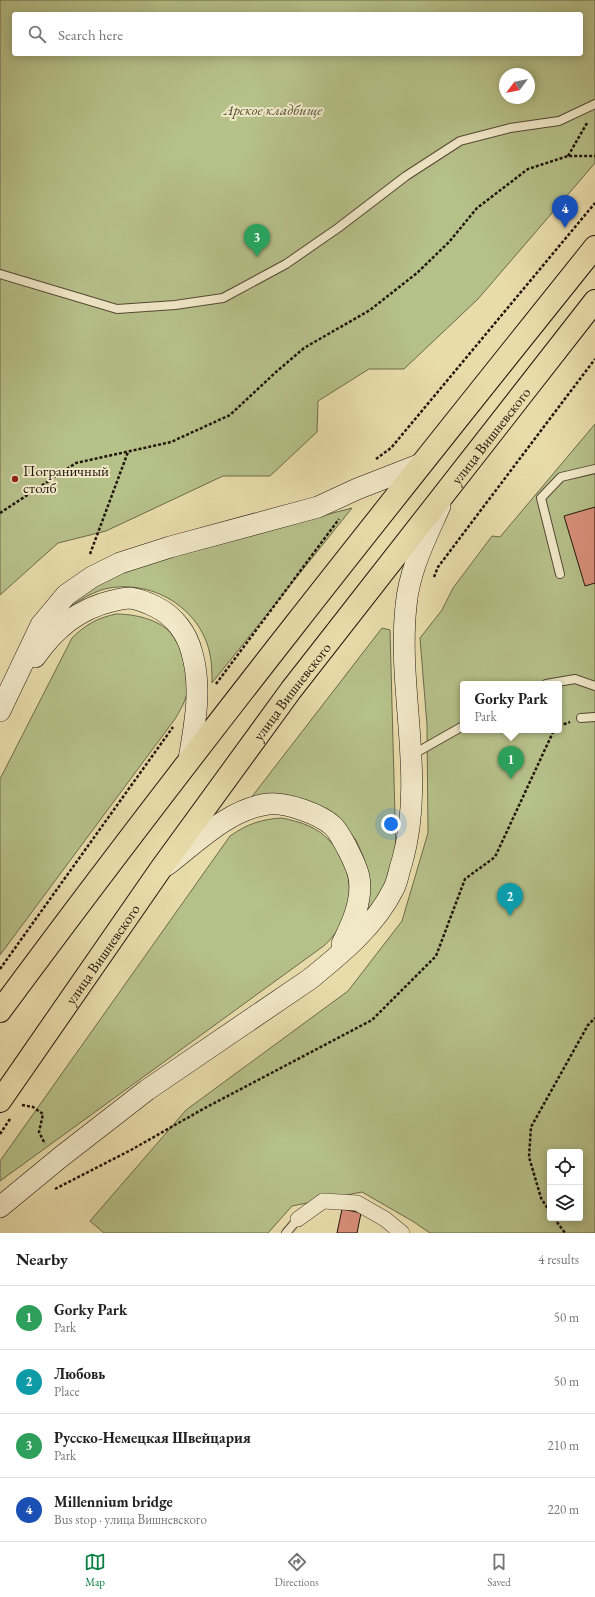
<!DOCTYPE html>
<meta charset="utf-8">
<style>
body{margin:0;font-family:"EB Garamond",serif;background:#f2f2f2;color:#222}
.controls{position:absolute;right:12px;bottom:12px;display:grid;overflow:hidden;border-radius:4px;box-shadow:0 2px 10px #0003}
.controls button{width:36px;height:36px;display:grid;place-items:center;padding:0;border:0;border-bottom:1px solid #e0e0e0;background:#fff;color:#222;font:20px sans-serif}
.compass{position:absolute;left:499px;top:68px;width:36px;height:36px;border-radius:50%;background:#fff;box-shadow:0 2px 10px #0003;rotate:238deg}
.you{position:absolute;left:391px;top:824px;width:14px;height:14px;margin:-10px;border:3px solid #fff;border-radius:50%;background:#1a73e8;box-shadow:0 0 0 6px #1a73e833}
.badge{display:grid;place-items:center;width:26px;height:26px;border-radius:50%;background:#0b8043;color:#fff;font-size:13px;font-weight:700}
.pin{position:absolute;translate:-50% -33px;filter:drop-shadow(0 1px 2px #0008)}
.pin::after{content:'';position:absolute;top:21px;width:14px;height:12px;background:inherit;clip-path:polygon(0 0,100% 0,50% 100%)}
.popup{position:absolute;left:460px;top:681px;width:102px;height:52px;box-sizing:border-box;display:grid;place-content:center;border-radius:4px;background:#fff;filter:drop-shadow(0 1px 3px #0005);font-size:13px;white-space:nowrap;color:#767676}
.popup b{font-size:15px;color:#222}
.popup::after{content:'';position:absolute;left:50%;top:100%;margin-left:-8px;border:8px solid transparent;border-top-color:#fff}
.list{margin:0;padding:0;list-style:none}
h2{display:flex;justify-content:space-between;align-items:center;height:52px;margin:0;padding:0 16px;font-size:17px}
h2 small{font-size:13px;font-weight:400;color:#767676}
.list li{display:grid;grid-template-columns:26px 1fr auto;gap:12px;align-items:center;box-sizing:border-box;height:64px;padding:0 16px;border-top:1px solid #e0e0e0}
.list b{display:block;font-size:15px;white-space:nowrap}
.list p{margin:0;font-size:13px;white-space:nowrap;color:#767676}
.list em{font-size:13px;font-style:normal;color:#767676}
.icon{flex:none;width:22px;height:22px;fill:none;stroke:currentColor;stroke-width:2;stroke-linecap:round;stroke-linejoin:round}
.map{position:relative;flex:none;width:595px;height:1233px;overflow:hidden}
.search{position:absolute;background:#fff;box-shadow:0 2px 10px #0003;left:12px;right:12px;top:12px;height:44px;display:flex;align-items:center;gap:10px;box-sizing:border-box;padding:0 14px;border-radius:4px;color:#767676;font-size:15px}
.sheet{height:308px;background:#fff}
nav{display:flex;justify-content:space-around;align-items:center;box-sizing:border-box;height:56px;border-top:1px solid #e0e0e0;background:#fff;font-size:11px;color:#767676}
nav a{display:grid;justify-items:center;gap:2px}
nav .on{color:#0b8043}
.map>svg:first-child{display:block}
.green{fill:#b6c089;stroke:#6c6a4a;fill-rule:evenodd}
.building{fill:#d88f7a;stroke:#22150b}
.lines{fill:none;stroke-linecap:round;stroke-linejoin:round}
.lane-casing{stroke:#544733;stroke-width:10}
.street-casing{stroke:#544733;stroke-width:16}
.secondary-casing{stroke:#22150b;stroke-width:22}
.primary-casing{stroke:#22150b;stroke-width:24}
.path{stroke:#22150b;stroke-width:2.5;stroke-dasharray:3 2;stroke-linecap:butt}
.lane{stroke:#f1e8c8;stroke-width:8}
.street{stroke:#f1e8c8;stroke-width:15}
.secondary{stroke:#f1e8c8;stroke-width:21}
.primary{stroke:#e9dcab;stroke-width:22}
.poi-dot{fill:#8f2418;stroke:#f1e8c8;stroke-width:1.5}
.labels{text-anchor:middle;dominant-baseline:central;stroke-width:4;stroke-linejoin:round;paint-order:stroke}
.park-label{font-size:15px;font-style:italic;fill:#565137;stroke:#f1e8c8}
.street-label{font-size:15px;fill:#22150b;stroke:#f1e8c8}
.poi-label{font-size:15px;fill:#22150b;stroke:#f1e8c8;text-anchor:start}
</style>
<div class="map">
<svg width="595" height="1233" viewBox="0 0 595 1233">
<rect width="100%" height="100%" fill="#e9dcab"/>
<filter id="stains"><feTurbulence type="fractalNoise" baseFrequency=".005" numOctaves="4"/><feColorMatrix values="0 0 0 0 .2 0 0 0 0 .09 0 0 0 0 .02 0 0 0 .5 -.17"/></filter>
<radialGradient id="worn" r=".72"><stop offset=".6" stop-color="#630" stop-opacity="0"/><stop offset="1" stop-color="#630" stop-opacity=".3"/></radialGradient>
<path class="green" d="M0,0H595V163L478,299L404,369H369L318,401L317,432L270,476H223L106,531L58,543L0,595ZM14,14H581V54H14ZM505,74H529V98H505Z
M595,424V1233H430L414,1222L362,1192L292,1206L268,1233H104L90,1221L186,1110L348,991L402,921L428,833L427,725L420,638L442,610L453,588L492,536L500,537ZM463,684H559V730H463ZM550,1152H580V1218H550Z
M352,508L212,683C212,672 212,661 209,650C197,604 146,577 101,590C90,594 80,600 71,606L78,594L125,568Z
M116,614C139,614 172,622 180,648C182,653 183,658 184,663C190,689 189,696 175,719L0,955V779L72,638C85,625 97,618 116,614Z
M382,628L390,630L396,853L389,879L361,925L368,873L363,856L356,840L345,826L247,803Z
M282,818C291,820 300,822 309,826C339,839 356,877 347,908C344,922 335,935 325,945L0,1181V1161L230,836C247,824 262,819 282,818Z"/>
<path class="building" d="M595,507V583L585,586L564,516Z
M342,1209L361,1213L357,1233H337Z"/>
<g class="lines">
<g class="lane-casing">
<path id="lane" d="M0,274L117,309L175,305L223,298L286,264L338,228L406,176L460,141L510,128L559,121L595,104
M560,574L541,498L561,477L595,469
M546,684L575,679L595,686
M581,718L595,717
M412,755L463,726
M286,1233L298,1219"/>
</g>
<g class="street-casing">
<path id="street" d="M298,1219L323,1201L357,1203L385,1219L402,1233"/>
</g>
<g class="secondary-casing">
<path id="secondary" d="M35,657C55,629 78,609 112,601C117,600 124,598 130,598C139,599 148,603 156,607C174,616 187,633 192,653C202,688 195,723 189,759
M0,711L41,625L66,595L92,577L120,563L170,547L318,507L357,489L421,464
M167,865C197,842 229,809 268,804C286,802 320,814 333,826C341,834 357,866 359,877C363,900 352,924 342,944
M0,1207L62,1156L147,1090L310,979C342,953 376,925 394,888C398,880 399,870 402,862C426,778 397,691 406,606C409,570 426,538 440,506"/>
</g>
<g class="primary-casing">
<g id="primary">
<path d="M0,1011C192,751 393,499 595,247"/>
<path id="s1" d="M0,1101L160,870L291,690L595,301"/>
</g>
</g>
<path class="path" d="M568,156L587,123
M376,459L391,448L595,203
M0,513L76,463L171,442L230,415L276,372L304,348L370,310L417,273L449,242L477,208L528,169L568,156H595
M90,554L128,452
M434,577L438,567L595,359
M216,684L339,519
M559,726L570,722
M0,969L173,727
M22,1105L33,1107L43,1114L39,1132L45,1144
M0,1134L10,1119
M55,1189L131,1150L203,1109L372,1020L436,956L465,879L495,857L554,730
M550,1212L541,1198L529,1157L531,1127L588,1025L595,1018
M554,1218L565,1233"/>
<use href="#lane" class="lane"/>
<use href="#street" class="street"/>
<use href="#secondary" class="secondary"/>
<use href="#primary" class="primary"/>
</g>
<circle class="poi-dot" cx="15" cy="479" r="4"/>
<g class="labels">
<g class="park-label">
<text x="273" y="109">Арское кладбище</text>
</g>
<g class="street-label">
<text stroke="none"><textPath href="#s1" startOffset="827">улица Вишневского</textPath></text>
<text stroke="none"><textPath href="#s1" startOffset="503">улица Вишневского</textPath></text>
<text stroke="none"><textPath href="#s1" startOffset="179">улица Вишневского</textPath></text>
</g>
<g class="poi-label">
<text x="23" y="470">Пограничный<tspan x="23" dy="17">столб</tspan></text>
</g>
</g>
<rect width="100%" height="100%" filter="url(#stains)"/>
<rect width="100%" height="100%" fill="url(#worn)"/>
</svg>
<div class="controls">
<button><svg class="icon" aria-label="locate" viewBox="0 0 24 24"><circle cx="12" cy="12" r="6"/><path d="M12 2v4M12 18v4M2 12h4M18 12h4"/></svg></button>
<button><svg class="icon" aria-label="layers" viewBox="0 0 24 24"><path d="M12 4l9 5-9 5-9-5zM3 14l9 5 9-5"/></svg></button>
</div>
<svg class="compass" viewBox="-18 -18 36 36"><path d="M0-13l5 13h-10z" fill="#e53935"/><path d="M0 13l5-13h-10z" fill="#767676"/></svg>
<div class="you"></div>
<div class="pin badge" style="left:511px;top:779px;background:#2e9e5b">1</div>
<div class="popup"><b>Gorky Park</b>Park</div>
<div class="pin badge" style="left:510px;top:916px;background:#0f9aa8">2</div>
<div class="pin badge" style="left:257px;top:257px;background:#2e9e5b">3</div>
<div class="pin badge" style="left:565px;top:228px;background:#1a4fb4">4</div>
<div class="search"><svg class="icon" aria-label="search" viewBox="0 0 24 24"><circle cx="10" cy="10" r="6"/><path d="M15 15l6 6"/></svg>Search here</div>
</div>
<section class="sheet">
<h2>Nearby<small>4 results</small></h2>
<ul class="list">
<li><span class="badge" style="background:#2e9e5b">1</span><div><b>Gorky Park</b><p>Park</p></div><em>50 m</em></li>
<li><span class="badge" style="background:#0f9aa8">2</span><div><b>Любовь</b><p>Place</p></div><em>50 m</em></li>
<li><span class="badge" style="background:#2e9e5b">3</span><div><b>Русско-Немецкая Швейцария</b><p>Park</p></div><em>210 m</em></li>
<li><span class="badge" style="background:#1a4fb4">4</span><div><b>Millennium bridge</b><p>Bus stop · улица Вишневского</p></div><em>220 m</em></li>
</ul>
</section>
<nav>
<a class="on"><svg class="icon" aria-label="map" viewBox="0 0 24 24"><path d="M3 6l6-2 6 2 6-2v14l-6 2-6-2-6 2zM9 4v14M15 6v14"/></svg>Map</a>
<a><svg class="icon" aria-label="directions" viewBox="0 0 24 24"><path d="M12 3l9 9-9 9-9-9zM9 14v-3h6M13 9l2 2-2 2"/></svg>Directions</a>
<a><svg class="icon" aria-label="saved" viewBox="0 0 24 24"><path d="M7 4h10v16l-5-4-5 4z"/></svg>Saved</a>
</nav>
